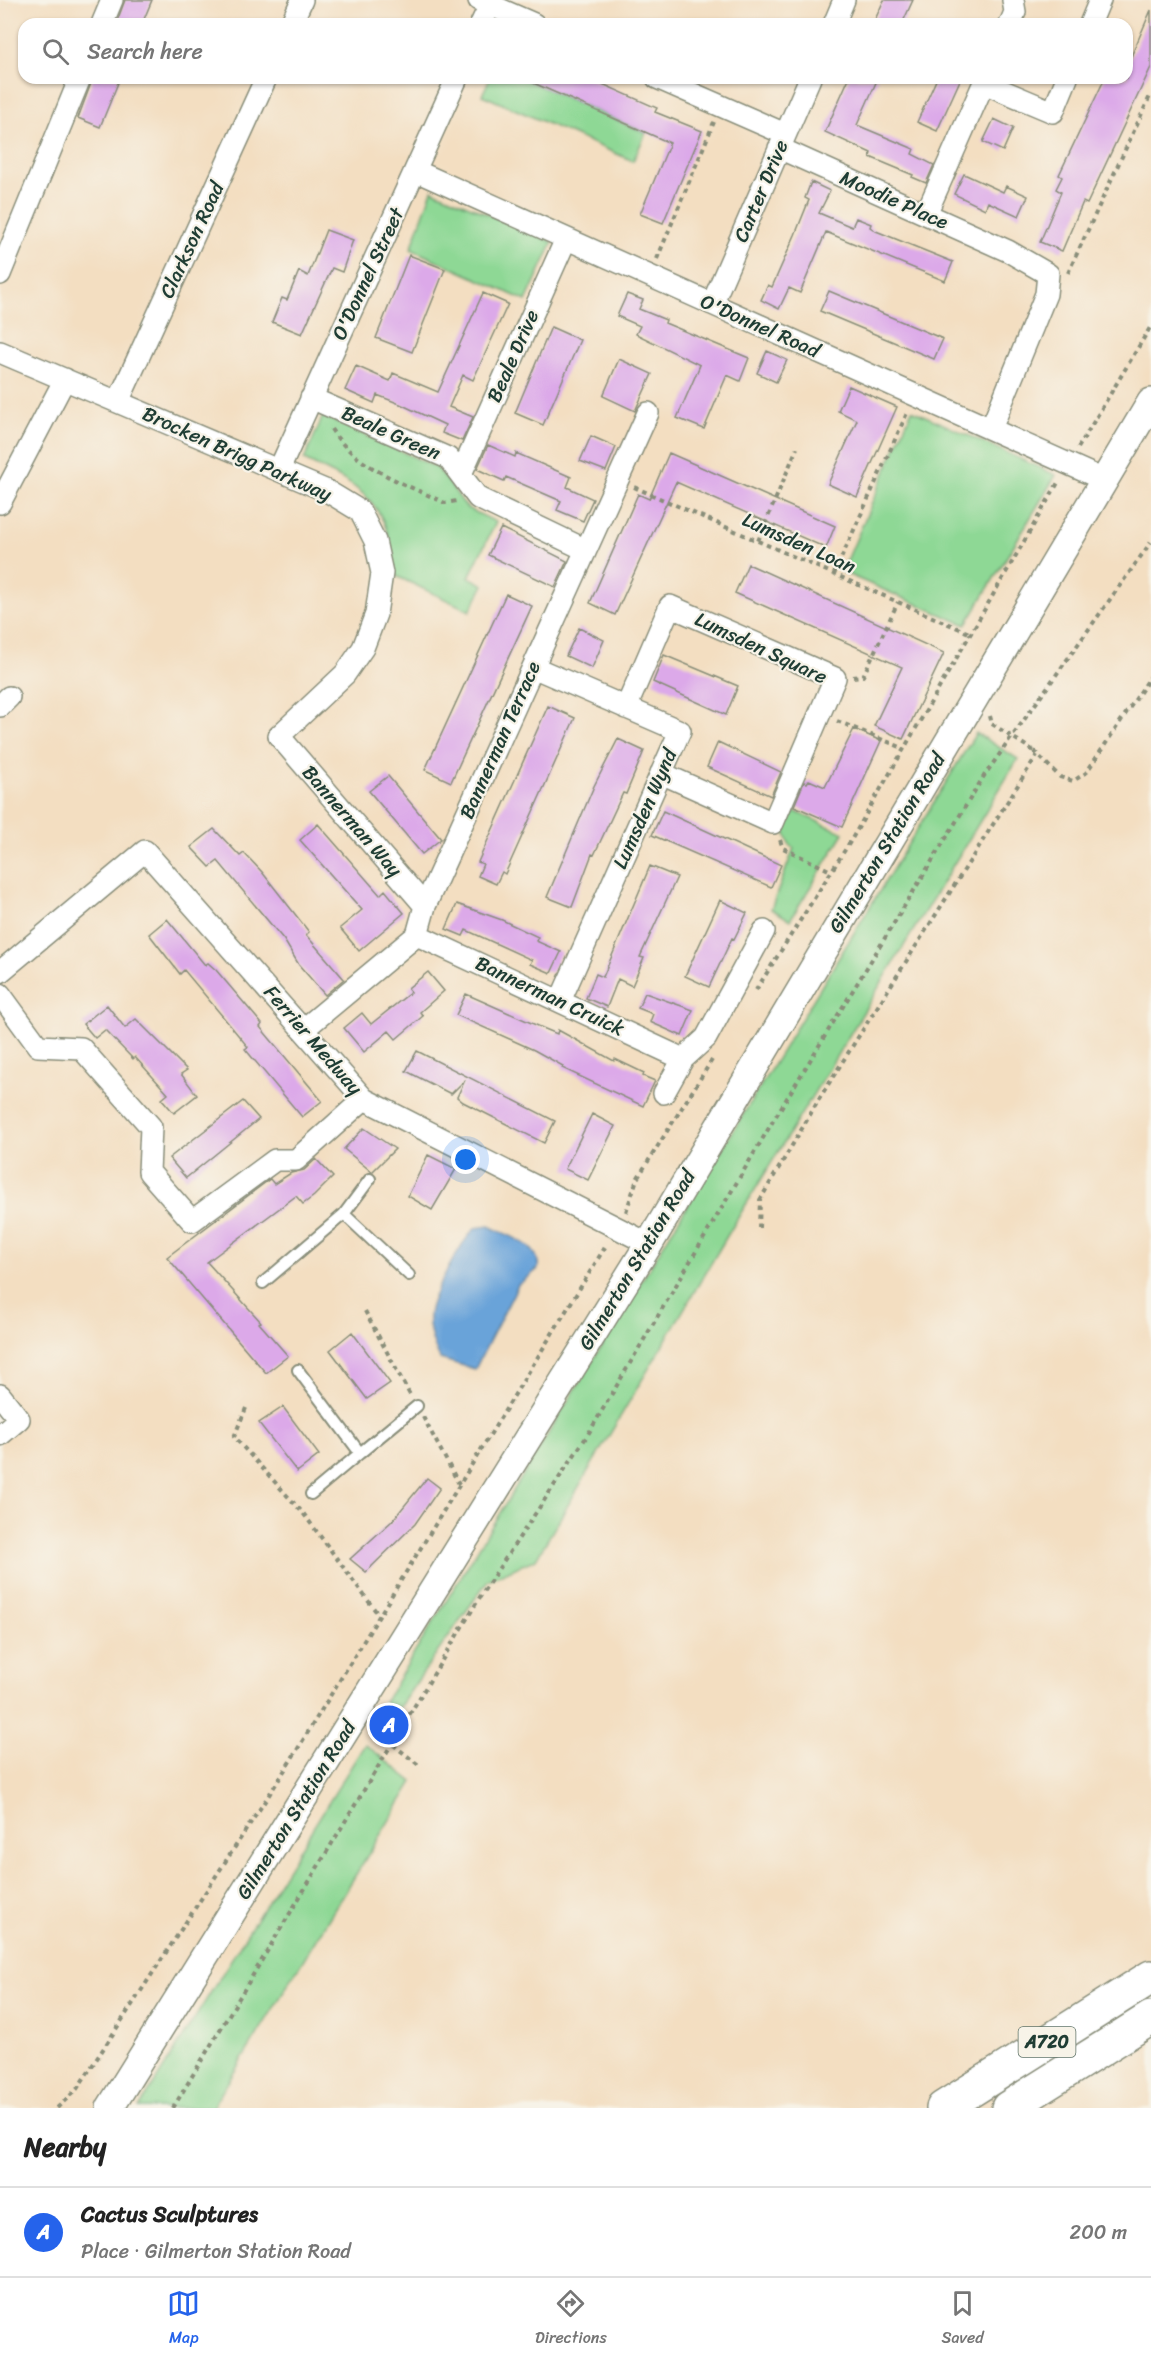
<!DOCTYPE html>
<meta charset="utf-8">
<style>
body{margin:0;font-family:Sriracha,sans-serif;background:#f2f2f2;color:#222}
.you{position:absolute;left:466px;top:1160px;width:21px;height:21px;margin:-15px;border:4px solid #fff;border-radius:50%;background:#1a73e8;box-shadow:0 0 0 9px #1a73e833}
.badge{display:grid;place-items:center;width:39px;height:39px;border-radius:50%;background:#2563eb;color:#fff;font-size:20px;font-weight:700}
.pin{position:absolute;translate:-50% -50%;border:3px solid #fff;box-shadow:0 2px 6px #0006}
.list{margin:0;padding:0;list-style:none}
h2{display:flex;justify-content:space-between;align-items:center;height:78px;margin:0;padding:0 24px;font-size:26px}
h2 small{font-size:20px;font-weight:400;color:#767676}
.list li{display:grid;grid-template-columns:39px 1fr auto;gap:18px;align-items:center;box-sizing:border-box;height:90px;padding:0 24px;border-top:2px solid #e0e0e0}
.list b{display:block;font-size:22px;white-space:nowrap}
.list p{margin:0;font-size:20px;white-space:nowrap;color:#767676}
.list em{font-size:20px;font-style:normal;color:#767676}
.icon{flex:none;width:33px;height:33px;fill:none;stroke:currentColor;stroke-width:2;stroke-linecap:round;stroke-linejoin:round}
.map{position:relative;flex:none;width:1151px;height:2108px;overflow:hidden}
.search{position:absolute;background:#fff;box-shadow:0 2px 4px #0004;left:18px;right:18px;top:18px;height:66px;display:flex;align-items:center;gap:15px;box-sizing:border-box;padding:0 21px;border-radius:18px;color:#767676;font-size:22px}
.sheet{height:168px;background:#fff}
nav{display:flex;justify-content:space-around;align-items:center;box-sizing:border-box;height:84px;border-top:2px solid #e0e0e0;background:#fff;font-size:16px;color:#767676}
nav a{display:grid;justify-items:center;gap:3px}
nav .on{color:#2563eb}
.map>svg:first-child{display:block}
.green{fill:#8ed895;stroke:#568a64;stroke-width:1.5}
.water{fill:#69a3d9;stroke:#447086;stroke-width:1.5}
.building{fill:#dca9e9}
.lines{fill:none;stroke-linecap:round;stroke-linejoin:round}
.service-casing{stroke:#898e7a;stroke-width:14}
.minor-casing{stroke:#898e7a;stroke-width:24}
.tertiary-casing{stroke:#898e7a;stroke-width:30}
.trunk-casing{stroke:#898e7a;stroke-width:36}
.path{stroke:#898e7a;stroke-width:4;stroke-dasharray:4.5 4.5;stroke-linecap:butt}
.service{stroke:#fff;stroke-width:10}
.minor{stroke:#fff;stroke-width:21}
.tertiary{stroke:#fff;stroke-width:27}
.trunk{stroke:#fff;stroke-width:33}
.path-bridge{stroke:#898e7a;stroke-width:4;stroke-dasharray:4.5 4.5;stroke-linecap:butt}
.labels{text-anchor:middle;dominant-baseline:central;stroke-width:4.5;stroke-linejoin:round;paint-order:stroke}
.shield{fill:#f7f3e8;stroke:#60746a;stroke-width:1.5}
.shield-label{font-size:18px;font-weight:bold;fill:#1f3d34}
.street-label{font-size:20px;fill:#1f3d34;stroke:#f7f3e8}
</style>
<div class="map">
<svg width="1151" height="2108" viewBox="0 0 1151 2108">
<rect width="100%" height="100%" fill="#f7f3e8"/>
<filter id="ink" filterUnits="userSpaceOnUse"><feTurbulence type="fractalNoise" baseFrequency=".0167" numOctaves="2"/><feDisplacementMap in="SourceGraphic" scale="12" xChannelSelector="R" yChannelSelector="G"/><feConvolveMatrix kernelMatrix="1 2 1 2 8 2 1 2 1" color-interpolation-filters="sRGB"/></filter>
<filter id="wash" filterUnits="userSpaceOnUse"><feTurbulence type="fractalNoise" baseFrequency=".008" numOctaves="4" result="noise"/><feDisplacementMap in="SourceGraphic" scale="24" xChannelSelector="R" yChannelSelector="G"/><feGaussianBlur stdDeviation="1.35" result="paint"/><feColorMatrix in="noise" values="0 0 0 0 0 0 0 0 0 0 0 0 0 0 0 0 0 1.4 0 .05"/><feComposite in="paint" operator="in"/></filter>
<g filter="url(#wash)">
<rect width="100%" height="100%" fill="#f3dec1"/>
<path class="green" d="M490,78H522L646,133L633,161L482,95Z
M432,190L553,242L526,301L411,249Z
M912,410L1056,475L966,625L842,572Z
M323,416L438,468L467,508L496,522L469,577L484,585L470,611L392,574C393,504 361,486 304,460Z
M976,733L1018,759L742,1211L536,1559L488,1580L393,1716L382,1706Z
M794,811L844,833L790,920L771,909L794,848L790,846L785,832Z
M365,1744L413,1782L212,2108H139Z"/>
<path class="water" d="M489,1226C507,1236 542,1244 538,1269L518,1285L475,1369L440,1359C433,1344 426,1326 430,1309C435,1289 461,1243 475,1228Z"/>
<g id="blocks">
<path class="building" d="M125,0H152L142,24H116Z
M884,0H913L902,24H873Z
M1151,10V67L1087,204L1083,202L1062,251L1040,242L1061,192L1056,189L1062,177L1059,175L1105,78H1127V66Z
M93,78H120L100,127L78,118Z
M522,78H589L657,108L655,112L702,131L663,223L640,214L670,143Z
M849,78H878L857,125L914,149L912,154L934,165L926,183L912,177L913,175L870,157L871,153L825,132Z
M937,78H961L937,131L917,122Z
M994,119L1013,128L1003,151L983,142Z
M964,174L1003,192L1006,186L1028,196L1019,216L988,202L985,209L954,194Z
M811,182L830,191L819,213L852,227L856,218L871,224L870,227L876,231L953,262L945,281L826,232L800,293L789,288L779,309L761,300L768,285L772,287L795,235L809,200L805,198Z
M326,230L353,240L342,272L332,268L302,334L272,322L282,298L287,300L299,271L308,276Z
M409,255L445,269L412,352L376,338Z
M829,291L943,339L934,359L820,311Z
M483,293L508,304L473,380L463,375L449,407L473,417L462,441L442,433L445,425L400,404L377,395L374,403L345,390L356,366L390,381L393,373L438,392Z
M627,294L643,300L639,309L666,320L665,323L749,358L740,381L727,375L704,429L677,418L700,365L636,334L640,326L617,316Z
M551,327L580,340L543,425L515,413Z
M767,351L787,360L776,382L757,373Z
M619,359L652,374L635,411L603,396Z
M849,386L897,407L857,497L828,484L857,420L838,411Z
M591,436L616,447L606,471L580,461Z
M488,445L515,457L516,453L571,477L567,487L593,499L583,521L557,510L561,501L506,477L504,481L477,469Z
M669,453L835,526L826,548L676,482L615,615L590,603L638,494L649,499Z
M501,528L567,561L555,587L488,555Z
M748,564L944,653L903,739L874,726L902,667L735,593Z
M506,594L532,606L451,782L425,770Z
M579,628L604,640L592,668L566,656Z
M664,655L738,686L726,715L653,682Z
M548,706L575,718L505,874L502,872L496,884L478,876L483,864L478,862Z
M854,729L881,741L842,827L794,806L804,782L807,783L809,780L825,787Z
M618,739L644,751L626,794L623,793L594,855L592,854L572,907L547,897L594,786Z
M718,742L781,772L771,796L707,767Z
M388,776L441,839L422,854L369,791Z
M663,811L781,865L771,887L652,835Z
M318,824L380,895L385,890L404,913L359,951L340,928L362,910L300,840Z
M214,829L240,856L244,853L262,872L309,932L306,935L344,979L325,995L299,965L284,940L218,861L210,867L191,847Z
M650,866L677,877L640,957L644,958L632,986L618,979L607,1007L586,998L596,974L603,977Z
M720,900L747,913L734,939L732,938L709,987L685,976Z
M457,904L502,920L538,937L536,941L561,952L551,973L530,964L532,960L466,930L463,936L446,929Z
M167,919L205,965L208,963L216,970L256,1017L262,1024L260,1027L322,1101L302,1117L245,1049L248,1047L224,1018L184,970L180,974L149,934Z
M428,972L444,991L420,1012L423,1016L396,1039L389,1031L364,1052L344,1028L362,1013L371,1024L411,992L408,988Z
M645,993L693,1010L682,1036L650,1022L653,1014L638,1008Z
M466,994L545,1029L557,1034L558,1030L614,1061L615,1059L644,1073L643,1076L655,1081L643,1106L562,1068L563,1066L534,1050L456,1015Z
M107,1005L125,1028L136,1019L187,1070L181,1074L197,1095L174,1113L162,1099L168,1094L135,1057L133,1059L105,1030L95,1038L83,1024Z
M417,1051L555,1121L544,1143L463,1102L457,1097L465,1080L451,1094L406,1071Z
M243,1101L259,1119L186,1178L169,1158Z
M592,1114L615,1126L588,1180L565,1169Z
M364,1128L395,1149L372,1172L344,1149Z
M428,1155L456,1169L432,1210L408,1196Z
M316,1159L333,1177L314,1196L303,1204L296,1196L207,1262L261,1322L259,1323L288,1356L266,1373L167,1257L270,1179L274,1184L291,1173L304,1170Z
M352,1332L390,1383L367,1399L330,1350Z
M283,1407L319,1455L297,1472L259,1423Z
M427,1478L440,1488L415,1524L366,1572L350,1559L392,1521Z"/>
</g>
</g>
<g filter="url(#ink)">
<use href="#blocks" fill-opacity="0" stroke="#898e7a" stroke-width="1.5"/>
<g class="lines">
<g class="service-casing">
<path id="service" d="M344,1214L370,1179
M263,1283L344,1214L409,1275
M298,1370L360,1453L311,1494
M360,1453L417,1406"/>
</g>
<g class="minor-casing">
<path id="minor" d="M479,0L534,24
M102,24L112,0
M291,24L302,0
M481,24L490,5
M834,24L844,0
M1010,24L1015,12L1013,0
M1090,24L1100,0
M657,78L785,134
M984,83L1053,112L1067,78
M779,148L1008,251L1048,274L1046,294L991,429
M416,171L1104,480
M926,214L986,78
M0,274L80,78
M712,304L810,78
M0,352L327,491L360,511L375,541L382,573L376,614L363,648L345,674L279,736L425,906
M311,398L448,458L478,498L586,550
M118,402L266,78
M279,470L457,78
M461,474L566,239
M0,503L65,379
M533,667L680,731L560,1001
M0,706L9,697
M626,708L670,606L835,678L773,823L661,773
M417,935L683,1059
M0,972L145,851L364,1099L649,1244
M0,994L38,1046L81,1048L151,1127L149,1172L192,1221L275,1160H296L364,1099
M304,1029L417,935L425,906L648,413
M664,1093L683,1059L706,1038L764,931
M0,1395L19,1419L0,1435"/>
</g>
<g class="tertiary-casing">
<path id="tertiary" d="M110,2108L649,1244L1151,402"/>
</g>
<g class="trunk-casing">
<path id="trunk" d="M943,2108L1151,1977
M1008,2108L1151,2018"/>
</g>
<path class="path" d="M657,259L714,122
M1068,273L1151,94
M331,429C357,469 404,483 445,503L457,501
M1078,448L1151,326
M634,487L969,633
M758,541L797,448
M834,574L908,411
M853,677L863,676L898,602
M990,716L992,724
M837,721L903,748
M1034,751L1060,777L1073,781L1086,773L1151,676
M780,840L783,848L831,871
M756,990L850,842L1059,481
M626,1212L637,1179L712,1060
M759,1228L760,1200L824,1091L1037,755
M365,1311L410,1395
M246,1408L234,1437L303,1513L378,1614
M423,1417L459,1484
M372,1728L420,1766
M57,2108L77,2089L278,1781L607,1244
M173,2108L483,1592L587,1436L776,1116L984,776L1151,542"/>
<use href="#service" class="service"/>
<use href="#minor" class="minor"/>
<use href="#tertiary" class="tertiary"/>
<use href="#trunk" class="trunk"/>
<path class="path-bridge" d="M992,724L1034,751"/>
</g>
</g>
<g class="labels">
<rect class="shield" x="1018.5" y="2027" width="57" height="30" rx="4.5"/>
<g class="shield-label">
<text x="1047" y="2042">A720</text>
</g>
<g class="street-label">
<text transform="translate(761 191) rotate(-67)">Carter Drive</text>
<text transform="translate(894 200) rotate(24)">Moodie Place</text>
<text transform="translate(192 240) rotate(-65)">Clarkson Road</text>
<text transform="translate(368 274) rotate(-65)">O'Donnel Street</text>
<text transform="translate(760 326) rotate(24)">O'Donnel Road</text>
<text transform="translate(513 356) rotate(-66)">Beale Drive</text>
<text transform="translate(391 433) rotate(24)">Beale Green</text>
<text transform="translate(237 454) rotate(24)">Brocken Brigg Parkway</text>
<text transform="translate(799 543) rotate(24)">Lumsden Loan</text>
<text transform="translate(761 648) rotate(25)">Lumsden Square</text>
<text transform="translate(500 740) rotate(-66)">Bannerman Terrace</text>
<text transform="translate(645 809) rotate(-66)">Lumsden Wynd</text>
<text transform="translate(352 821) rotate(49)">Bannerman Way</text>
<text transform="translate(887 843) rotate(-59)">Gilmerton Station Road</text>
<text transform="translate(550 996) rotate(25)">Bannerman Cruick</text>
<text transform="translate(313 1040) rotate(49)">Ferrier Medway</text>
<text transform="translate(637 1260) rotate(-59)">Gilmerton Station Road</text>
<text transform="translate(296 1810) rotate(-58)">Gilmerton Station Road</text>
</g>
</g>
</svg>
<div class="you"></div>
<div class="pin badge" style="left:389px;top:1725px">A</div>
<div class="search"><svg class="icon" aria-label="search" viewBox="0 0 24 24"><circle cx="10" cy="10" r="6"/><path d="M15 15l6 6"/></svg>Search here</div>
</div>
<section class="sheet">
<h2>Nearby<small></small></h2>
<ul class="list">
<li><span class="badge">A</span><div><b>Cactus Sculptures</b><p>Place · Gilmerton Station Road</p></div><em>200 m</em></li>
</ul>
</section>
<nav>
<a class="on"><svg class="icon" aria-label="map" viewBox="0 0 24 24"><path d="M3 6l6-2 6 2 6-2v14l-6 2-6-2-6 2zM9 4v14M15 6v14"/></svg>Map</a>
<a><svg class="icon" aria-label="directions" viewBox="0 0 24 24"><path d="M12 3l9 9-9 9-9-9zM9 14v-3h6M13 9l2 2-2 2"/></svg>Directions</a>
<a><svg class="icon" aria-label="saved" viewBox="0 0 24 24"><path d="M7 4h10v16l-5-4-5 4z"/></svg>Saved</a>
</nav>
